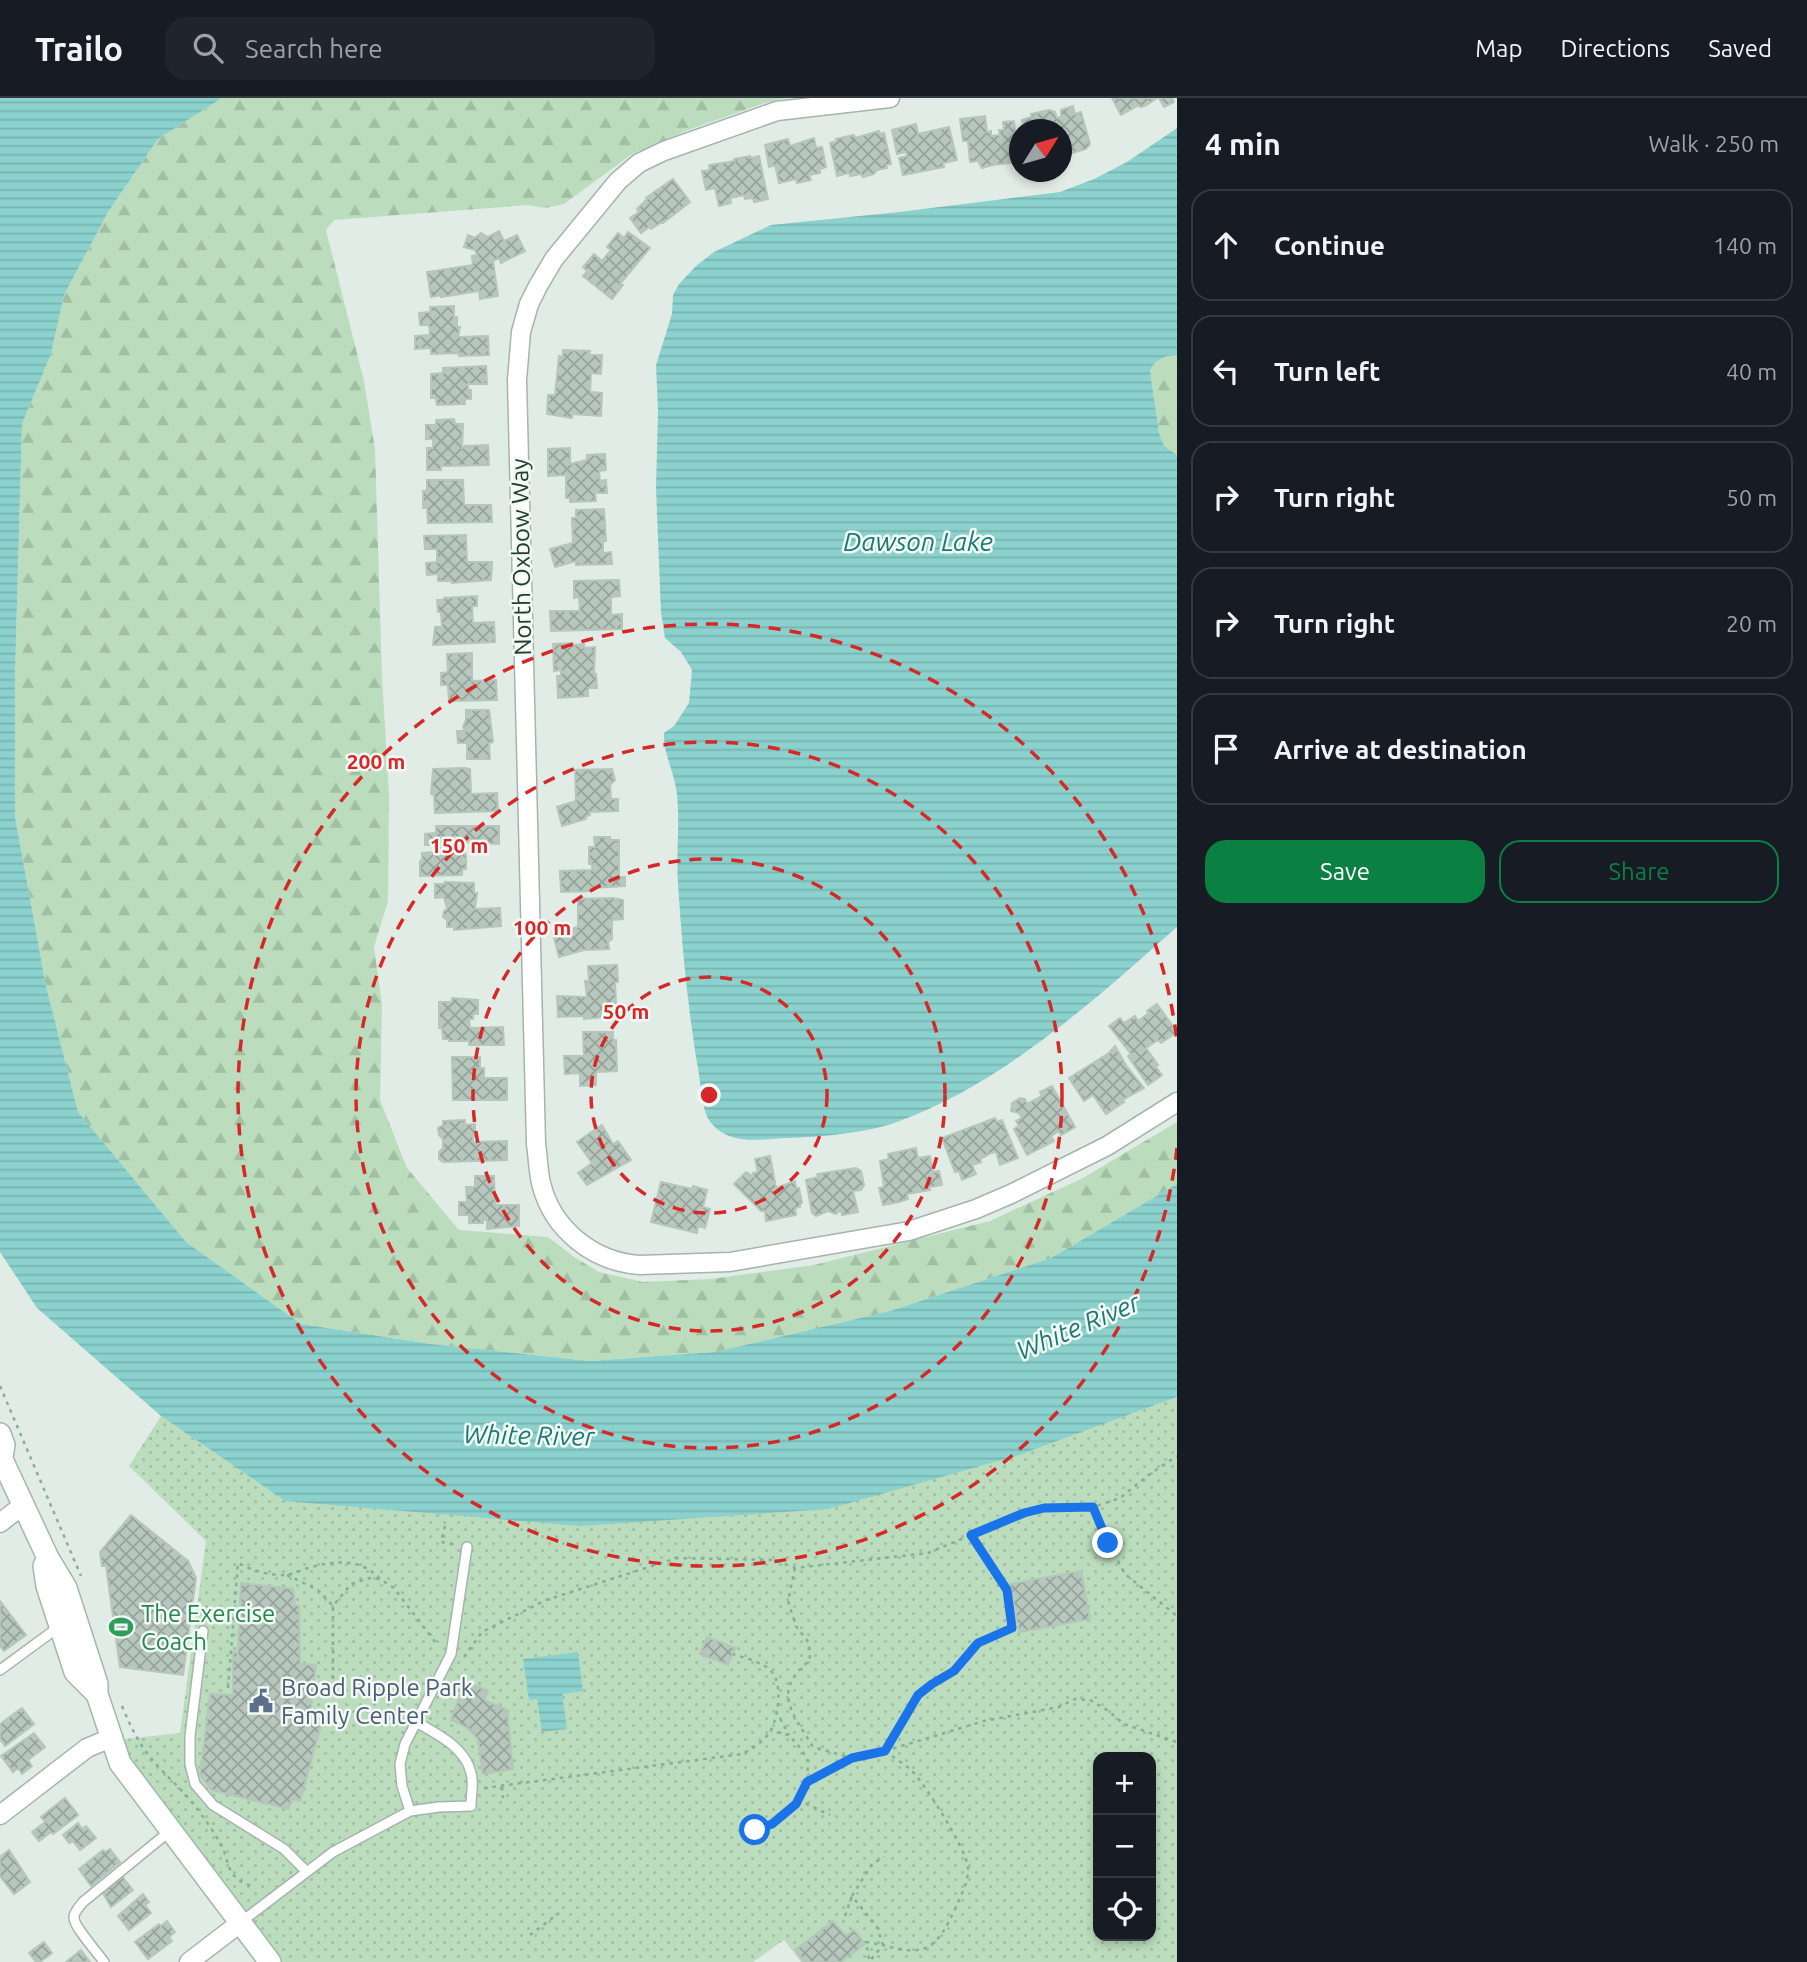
<!DOCTYPE html>
<meta charset="utf-8">
<style>
body{margin:0;font-family:Ubuntu,sans-serif;background:#20242c;color:#f1f3f6}
.controls{position:absolute;right:21px;bottom:21px;display:grid;overflow:hidden;border-radius:14px;box-shadow:0 4px 10px #0003}
.controls button{width:63px;height:63px;display:grid;place-items:center;padding:0;border:0;border-bottom:2px solid #363941;background:#171b24;color:#f1f3f6;font:35px sans-serif}
.compass{position:absolute;left:1009px;top:21px;width:63px;height:63px;border-radius:50%;background:#171b24;box-shadow:0 4px 10px #0003;rotate:53deg}
.stop{position:absolute;width:21px;height:21px;margin:-16px;border:5px solid #1a73e8;border-radius:50%;background:#fff}
.stop.end{background:#1a73e8;border-color:#fff;box-shadow:0 2px 7px #0008}
.list{margin:0;padding:0;list-style:none}
h2{display:flex;justify-content:space-between;align-items:center;height:91px;margin:0;padding:0 28px;font-size:30px}
h2 small{font-size:23px;font-weight:400;color:#9ea1a6}
.list li{display:grid;grid-template-columns:46px 1fr auto;gap:21px;align-items:center;box-sizing:border-box;height:112px;margin:0 14px 14px;padding:0 14px;border:2px solid #363941;border-radius:21px}
.list b{display:block;font-size:26px;white-space:nowrap}
.list em{font-size:23px;font-style:normal;color:#9ea1a6}
.actions{display:flex;gap:14px;padding:21px 28px}
.actions a{flex:1;padding:16px 0;border:2px solid #0b8043;border-radius:21px;text-align:center;font-size:24px;color:#0b8043}
.actions .main{background:#0b8043;color:#fff}
.icon{flex:none;width:38px;height:38px;fill:none;stroke:currentColor;stroke-width:2;stroke-linecap:round;stroke-linejoin:round}
.map{position:relative;flex:none;width:1177px;height:1864px;overflow:hidden}
header{display:flex;align-items:center;gap:42px;box-sizing:border-box;height:98px;padding:0 35px;background:#171b24;border-bottom:2px solid #363941}
header strong{font-size:33px}
nav{display:flex;gap:38px;margin-inline-start:auto;font-size:24px}
.search{width:490px;height:63px;background:#20242c;display:flex;align-items:center;gap:18px;box-sizing:border-box;padding:0 24px;border-radius:21px;color:#9ea1a6;font-size:26px}
main{display:flex}
aside{flex:1;background:#171b24}
.map>svg:first-child{display:block}
.forest{fill:url(#forest-firs)}
.park{fill:url(#park-dots);fill-rule:evenodd}
.water{fill:url(#water-rules)}
.building{fill:url(#building-cross-hatch);stroke:#b5c6bb;stroke-width:2}
.lines{fill:none;stroke-linecap:round;stroke-linejoin:round}
.lane-casing{stroke:#a5b4ac;stroke-width:12}
.street-casing{stroke:#a5b4ac;stroke-width:21}
.secondary-casing{stroke:#a1b8ab;stroke-width:24}
.path{stroke:#83b098;stroke-width:2.5;stroke-dasharray:3.5 5;stroke-linecap:butt}
.lane{stroke:#fff;stroke-width:9}
.street{stroke:#fff;stroke-width:18}
.secondary{stroke:#fff;stroke-width:21}
.route{stroke:#1a73e8;stroke-width:9}
.ring{fill:none;stroke:#d62828;stroke-width:3.5;stroke-dasharray:12 9}
.labels{text-anchor:middle;dominant-baseline:central;stroke-width:5;stroke-linejoin:round;paint-order:stroke}
.street-label{font-size:24px;fill:#223e30;stroke:#f3f9f5}
.leisure-label{font-size:24px;fill:#27864d;stroke:#f3f9f5;text-anchor:start}
.service-label{font-size:24px;fill:#4e5e75;stroke:#f3f9f5;text-anchor:start}
.water-label{font-size:26px;font-style:italic;fill:#1c7a75;stroke:#f3f9f5}
.centre{fill:#d62828;stroke:#f3f9f5;stroke-width:3.5}
.ring-label{font-size:21px;text-anchor:middle;font-weight:bold;fill:#d62828;stroke:#f3f9f5;stroke-width:5;stroke-linejoin:round;paint-order:stroke}
</style>
<header>
<strong>Trailo</strong>
<div class="search"><svg class="icon" aria-label="search" viewBox="0 0 24 24"><circle cx="10" cy="10" r="6"/><path d="M15 15l6 6"/></svg>Search here</div>
<nav><a>Map</a><a>Directions</a><a>Saved</a></nav>
</header>
<main>
<div class="map">
<svg width="1177" height="1864" viewBox="0 0 1177 1864">
<defs>
<pattern id="forest-firs" width="22" height="20" patternUnits="userSpaceOnUse" patternTransform="scale(1.75)"><rect width="22" height="20" fill="#bbddbd"/><path d="M5 1l3.5 6h-7zM16 11l3.5 6h-7z" fill="#a0bfa3"/></pattern>
<pattern id="park-dots" width="8" height="8" patternUnits="userSpaceOnUse" patternTransform="scale(1.75)"><rect width="8" height="8" fill="#bbddbd"/><path d="M2 2h.1M6 6h.1" fill="none" stroke="#a0bfa3" stroke-width="1.8" stroke-linecap="round"/></pattern>
<pattern id="water-rules" width="6" height="5" patternUnits="userSpaceOnUse" patternTransform="scale(1.75)"><rect width="6" height="5" fill="#8bd1cd"/><path d="M0 2.5h6" fill="none" stroke="#78b4b0"/></pattern>
<pattern id="building-cross-hatch" width="8" height="8" patternUnits="userSpaceOnUse" patternTransform="scale(1.75)"><rect width="8" height="8" fill="#b8c7be"/><path d="M0 0l8 8M0 8l8-8" fill="none" stroke="#95a39b"/></pattern>
</defs>
<rect width="100%" height="100%" fill="#e2ece6"/>
<path class="forest" d="M222,0H787L765,5L688,32L632,56L564,106L545,110L528,107L334,122L326,132L364,283L375,351L382,578L389,697L388,803L374,849L382,907L380,1002L407,1070L459,1132L548,1139L574,1159L599,1174L643,1184L711,1181L814,1167L990,1123L1083,1080L1177,1024V1086L1051,1160L890,1213L715,1254L590,1263L431,1246L301,1226L186,1144L78,1014L46,888L15,719V577L22,326L51,256L64,197L108,114L158,41Z
M1177,257V357L1164,348L1159,335L1150,272C1157,260 1164,258 1177,257Z"/>
<path class="park" d="M1177,1299V1864H801L784,1842L753,1864H270L107,1643L180,1635L206,1443L129,1368L161,1318L285,1403L1022,1356ZM1098,1659H1151V1838H1098Z"/>
<path class="water" d="M0,0H222L158,41L108,114L64,197L51,256L22,326L15,577V719L46,888L78,1014L186,1144L301,1226L431,1246L590,1263L715,1254L890,1213L1051,1160L1177,1086V1299L1022,1356L828,1411L580,1428L285,1403L161,1318L37,1210L0,1154Z
M1177,30V257C1164,258 1157,260 1150,272L1159,335L1164,348L1177,357V829C1157,846 1138,864 1118,881C1051,938 980,994 897,1024C867,1035 819,1039 787,1040C762,1041 731,1048 712,1026C702,1015 701,990 699,976C688,914 682,849 678,786C676,757 680,726 677,697C675,675 663,656 664,635L674,628L689,605L692,572L681,554L665,540L661,515L656,390L658,313L656,267L672,216L673,197L679,186L696,168L714,154L771,127L899,114L1060,94L1094,81L1127,64Z
M578,1554L583,1593L562,1596L567,1631L542,1634L537,1601L529,1602L523,1561Z"/>
<path class="building" d="M1112,0H1157L1145,8L1140,9L1139,7L1121,17Z
M1159,0H1172L1174,4L1164,9Z
M1073,8L1075,16L1081,14L1090,46L1086,51L1066,57L1065,49L1062,50V32H1024L1022,22L1032,19L1031,16L1049,12L1055,14L1057,20L1061,19V12Z
M985,18L987,34L991,33V38L1000,37L999,32H1004L1003,24L1014,23L1018,64L993,67L982,70L978,63L970,64L968,43H963L960,21Z
M916,26L918,36L949,29L957,62L943,65L944,69L903,77L899,60L907,58L906,54L897,56L892,32Z
M879,33L880,36L884,35L891,66L886,67L887,70L877,72L874,76L863,79L861,76L850,78L849,75L837,78L830,45L837,43L836,41L854,37L855,40Z
M814,40L816,50L822,49L826,69L820,71V75L809,77L811,82L797,85L796,81L779,85L775,67L769,69L765,47L788,41L790,48Z
M750,58L751,60L759,58L768,101L754,104L753,100L745,101L744,97L730,100L731,105L719,108L715,90L706,92L702,73L710,72L709,67L735,63L734,61Z
M673,81L690,104L663,125L662,124L651,131L649,129L641,135L630,120L639,114L637,111L647,101L646,100Z
M499,133L504,143L517,137L525,153L501,165L499,160L493,163L498,198L480,201L479,193L441,199V197L431,199L427,174L473,167L472,158L477,157L475,152L464,149L468,137L475,140L481,135L488,139Z
M628,134L650,150L620,186L623,187L612,201L583,178L587,173L583,169L594,156L602,163L611,152L607,149L618,135L624,140Z
M454,208V219H457V229H460L458,239L488,238L489,257L459,258V255L431,256V250L415,251V238L430,237L429,227H420L419,215L431,214L430,209Z
M563,252L590,253L589,257H602L601,276L591,275L590,294L602,295L601,318L572,316V320L547,316L548,297H555L559,258L563,259Z
M486,268L487,286H468V292H471V301H465V306L437,307L436,300H431V276L443,275V270Z
M454,321L455,326H463L462,350L465,348L488,347L489,367L441,368V372H427V350H433V341H426V327H436V322Z
M570,350V366L587,362V357L605,356L606,372L599,373L600,383L606,382L607,395H595L596,403L570,404V400H566V377L548,378V351Z
M427,382H463L464,407H491L492,424L428,425L427,410H423V393H427Z
M604,411L606,443H603V455L611,454L612,466L576,467V463L555,469L550,451L573,445L572,420H576V412Z
M466,437L467,464H492L491,482L452,485V483H438V476L427,477L426,465L437,464V451H425L424,438Z
M619,482L620,498L611,499V517L622,516V531L551,533L550,513H578L580,517L579,499L574,500V483Z
M477,498V508H472L473,525L494,524L495,544L433,547L435,529H442L441,514H438L437,502H444V500Z
M573,545V547L584,546V550L595,549L594,577L596,576L597,590H588V598L558,600L557,578H561V572L554,573L553,546Z
M472,555V583L496,582L497,602L449,603L448,587H441V575L448,574L447,556Z
M466,612H489L493,644L489,645L490,661H467V645H458L457,633H465L463,629L466,622Z
M465,670L470,671L471,696L497,695L498,713L435,715L434,697L431,696L433,671Z
M612,671L615,682L610,687L611,701H618V713L589,714L590,717L586,718V721L562,728L557,709L576,703L575,672Z
M436,728H499V746L461,744L462,752L464,751L466,758V771H462V777L420,778V763L422,762V755L436,754L435,747H425V736L436,735Z
M594,739H610V742H619V779H625V788L591,790V793L561,794L560,773L592,772V766H589V749H595Z
M445,784L474,785V795H477L475,811L500,810L501,828L454,832V829H447V822L443,819L444,813L447,811L444,799L435,800V786H445Z
M613,800L623,802V821L612,822V841L608,844L609,851L584,852L559,859L553,836L578,829V801Z
M617,867L618,884H615L616,905L614,907L615,918L584,921V918L558,919L557,898L587,899L585,883H589L588,868Z
M452,900L478,902V916H473V921H469L470,930L503,929L504,947H469V943H449V941H443L442,930H439V904H452Z
M1157,906L1177,934L1161,945L1158,942L1146,950L1158,967L1156,969L1162,977L1148,987L1128,958L1131,956L1109,928L1120,920L1124,925L1135,918L1138,923L1149,915L1147,913Z
M583,934H613V942H616L617,973L596,974V987L580,988V975L565,976L564,958H584Z
M1115,948L1127,969L1144,990L1122,1002L1124,1004L1106,1016L1093,997L1084,1003L1069,980L1109,955Z
M452,959H480V971L484,970V980H507V1002H453Z
M1052,988L1075,1029L1061,1037L1059,1033L1051,1038L1054,1043L1027,1057L1014,1031L1019,1028L1016,1023L1022,1020L1019,1015L1011,1013L1012,1005L1020,1000L1025,1001L1027,1006L1042,998L1040,994Z
M995,1020L997,1024L1002,1022L1018,1060L1000,1067L996,1054L991,1055L980,1061L981,1064L972,1067L976,1076L962,1082L959,1073L955,1074L942,1040Z
M465,1022V1027L475,1026V1038H473V1044L507,1043V1062L443,1064L439,1061V1054L443,1050V1041L439,1037L438,1030L443,1027V1023Z
M602,1027L613,1046L618,1043L631,1062L587,1087L578,1075L592,1065L577,1044Z
M916,1050L918,1060L930,1058L933,1074L939,1073L942,1087L929,1089L930,1092L907,1096L908,1101L899,1104L883,1107L879,1090L884,1089L880,1063L889,1061L888,1056Z
M770,1058L776,1090L795,1083L796,1090H799L802,1105H800V1109L795,1110L796,1117L766,1123L765,1113H761L734,1086L746,1074L754,1079L753,1075L758,1074L755,1061Z
M856,1070L861,1073L864,1087L861,1092L853,1093L858,1114L842,1117L841,1112L836,1116L828,1113L816,1118L812,1115L806,1082L818,1079L817,1076Z
M475,1078H494L495,1107H519V1128L487,1131V1122H483V1125H469V1117H459V1104H467L466,1089H475Z
M661,1084L692,1091L693,1088L707,1092L703,1109L710,1111L705,1130L698,1128L697,1135L651,1124Z
M131,1417L188,1463L196,1480L183,1577L120,1569L106,1468H102L100,1454Z
M1081,1473L1090,1521L1019,1534L1010,1486Z
M241,1485L293,1491L295,1507L299,1508L300,1566L316,1567L309,1625L321,1627L300,1703L291,1701L289,1711L212,1692L200,1677L210,1596L233,1597V1554L238,1555Z
M0,1503L26,1537L4,1553L0,1548Z
M707,1539L735,1550L728,1567L700,1556Z
M465,1583L488,1593L484,1602L507,1612L513,1671L483,1676L478,1641L468,1630L451,1622Z
M22,1610L34,1626L5,1648L0,1641V1626Z
M34,1635L45,1649L28,1662L32,1668L22,1676L18,1670L13,1674L1,1658Z
M65,1700L78,1717L53,1736L51,1734L39,1743L32,1734L45,1724L41,1719Z
M78,1725L82,1731L86,1728L96,1740L80,1752L73,1743L69,1745L63,1737Z
M110,1751L120,1764L91,1788L79,1771L103,1752L105,1754Z
M9,1752L30,1784L14,1796L0,1778V1759Z
M121,1777L133,1792L111,1809L101,1792Z
M143,1796L149,1804L145,1807L151,1815L129,1832L118,1818Z
M167,1823L175,1834L169,1839L172,1843L148,1861L135,1844L159,1826L161,1828Z
M833,1823L846,1838L854,1832L865,1846L841,1864H804L795,1852Z
M44,1844L52,1855L40,1864H36L29,1855Z
M81,1852L90,1864H66Z"/>
<g class="lines">
<g class="lane-casing">
<path id="lane" d="M203,1533L190,1638V1666L195,1686L213,1707L284,1751L306,1773
M0,1572L60,1528
M410,1713L439,1709L471,1708C471,1698 474,1684 471,1675C465,1649 437,1636 416,1624
M241,1824L333,1754L410,1713L402,1688L400,1666L405,1646L451,1556L467,1449
M104,1864C98,1855 73,1828 74,1819C74,1814 80,1808 83,1804L170,1733"/>
</g>
<g class="street-casing">
<path id="street" d="M890,0L777,13L664,53L639,65L618,83L554,161L538,188L529,206L521,234L517,282L536,1046C538,1059 538,1072 541,1085C552,1131 593,1164 640,1167L730,1164L909,1133L976,1111L1011,1096L1107,1048L1177,1004
M0,1425L23,1407
M0,1717L87,1650L113,1639
M189,1864L240,1825"/>
</g>
<g class="secondary-casing">
<path id="secondary" d="M0,1336L4,1347L2,1359
M0,1357L48,1460L66,1490L97,1586V1596L120,1665L270,1864
M48,1460L44,1468L47,1488L75,1574L97,1596"/>
</g>
<path class="path" d="M0,1288L81,1478
M1093,1409L1108,1445L1125,1476L1177,1518
M445,1428L441,1444L457,1447
M795,1470L788,1503L796,1528L809,1545L810,1562C771,1594 792,1614 813,1649L852,1660
M287,1477L318,1492L333,1508
M464,1559L482,1534L546,1502L677,1460L775,1462L795,1470L928,1455L1024,1415L1044,1411L1093,1409L1120,1400L1150,1376L1177,1358
M228,1590L238,1465C251,1472 271,1478 286,1477C293,1476 301,1472 308,1470C334,1463 360,1459 380,1481
M333,1598V1508L351,1486L369,1480L380,1481L394,1490L436,1545
M122,1608C129,1625 136,1640 147,1655C156,1668 169,1679 180,1691C194,1705 208,1725 219,1743C231,1763 224,1780 252,1788
M776,1613L789,1637
M885,1653L984,1623L1059,1609L1075,1601L1090,1602L1107,1612L1124,1626L1177,1644
M885,1653L918,1597L932,1586L954,1573L978,1545L1012,1530L1007,1492L972,1437
M807,1684L852,1660L885,1653C893,1659 903,1665 911,1672C924,1684 966,1751 968,1769C969,1783 961,1797 956,1809C937,1850 927,1860 883,1847L869,1864
M502,1689L503,1700
M484,1690L742,1656C752,1651 765,1643 771,1632C778,1618 783,1587 772,1574C764,1564 744,1560 733,1556
M798,1702L830,1717
M755,1732L772,1726L796,1706L807,1684L808,1664L802,1652L789,1637L771,1633
M845,1818L852,1798
M530,1837L559,1815
M869,1861L866,1844L883,1847L877,1829L852,1798L872,1766L884,1759"/>
<use href="#lane" class="lane"/>
<use href="#street" class="street"/>
<use href="#secondary" class="secondary"/>
</g>
<g class="lines">
<path class="route" d="M755,1732L772,1726L796,1706L807,1684L852,1660L885,1653L918,1597L932,1586L954,1573L978,1545L1012,1530L1007,1492L971,1437L1024,1415L1044,1410L1093,1409L1108,1445"/>
</g>
<g class="ring">
<circle cx="709" cy="997" r="118"/>
<circle cx="709" cy="997" r="236"/>
<circle cx="709" cy="997" r="353"/>
<path d="M1177 1050A471 471 0 1 1 1177 944"/>
</g>
<defs>
<g id="stadium-bare" transform="scale(1.89)"><path d="M0-5a6.5 5 0 1 0 0 10a6.5 5 0 1 0 0-10ZM-3.5-1.8h7v3.6h-7Z" fill="#2e9e5b" stroke="#f3f9f5" stroke-width="2.5" paint-order="stroke"/></g>
<g id="civic-bare" transform="scale(1.89)"><path d="M-.6-6.5H3V-4.5H.6V-3L4-1V1h2V6H-6V1h2V-1L-.6-3ZM-1.2 2.5V6h2.4V2.5Z" fill="#5c6f8a" stroke="#f3f9f5" stroke-width="2.5" paint-order="stroke"/></g>
</defs>
<g fill-rule="evenodd">
<use href="#stadium-bare" x="121" y="1529"/>
<use href="#civic-bare" x="261" y="1603"/>
</g>
<g class="labels">
<g class="street-label">
<text transform="translate(521 459) rotate(-91)">North Oxbow Way</text>
</g>
<g class="leisure-label">
<text x="141" y="1515">The Exercise<tspan x="141" dy="28">Coach</tspan></text>
</g>
<g class="service-label">
<text x="281" y="1589">Broad Ripple Park<tspan x="281" dy="28">Family Center</tspan></text>
</g>
<g class="water-label">
<text x="918" y="443">Dawson Lake</text>
<text transform="translate(1078 1228) rotate(-23)">White River</text>
<text transform="translate(529 1337) rotate(1)">White River</text>
</g>
</g>
<circle cx="709" cy="997" r="10" class="centre"/>
<g class="ring-label">
<text x="376" y="671">200 m</text>
<text x="459" y="755">150 m</text>
<text x="542" y="837">100 m</text>
<text x="626" y="921">50 m</text>
</g>
</svg>
<div class="controls">
<button>+</button>
<button>−</button>
<button><svg class="icon" aria-label="locate" viewBox="0 0 24 24"><circle cx="12" cy="12" r="6"/><path d="M12 2v4M12 18v4M2 12h4M18 12h4"/></svg></button>
</div>
<svg class="compass" viewBox="-18 -18 36 36"><path d="M0-13l5 13h-10z" fill="#e53935"/><path d="M0 13l5-13h-10z" fill="#9ea1a6"/></svg>
<div class="stop" style="left:755px;top:1732px"></div>
<div class="stop end" style="left:1108px;top:1445px"></div>
</div>
<aside>
<h2>4 min<small>Walk · 250 m</small></h2>
<ul class="list">
<li><svg class="icon" aria-label="ahead" viewBox="0 0 24 24"><path d="M12 20V5M6 11l6-6 6 6"/></svg><div><b>Continue</b></div><em>140 m</em></li>
<li><svg class="icon" aria-label="left" viewBox="0 0 24 24"><path d="M17 20v-9H6M10 6l-5 5 5 5"/></svg><div><b>Turn left</b></div><em>40 m</em></li>
<li><svg class="icon" aria-label="right" viewBox="0 0 24 24"><path d="M7 20v-9h11M14 6l5 5-5 5"/></svg><div><b>Turn right</b></div><em>50 m</em></li>
<li><svg class="icon" aria-label="right" viewBox="0 0 24 24"><path d="M7 20v-9h11M14 6l5 5-5 5"/></svg><div><b>Turn right</b></div><em>20 m</em></li>
<li><svg class="icon" aria-label="arrive" viewBox="0 0 24 24"><path d="M6 21V4h12l-3 4 3 4H6"/></svg><div><b>Arrive at destination</b></div></li>
</ul>
<div class="actions"><a class="main">Save</a><a>Share</a></div>
</aside>
</main>
